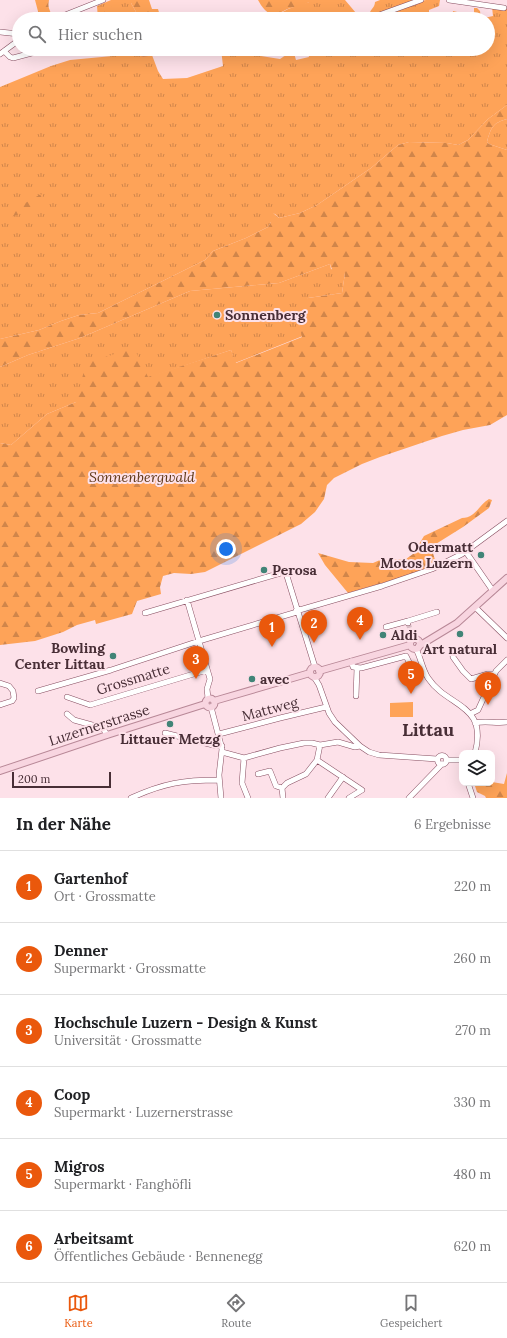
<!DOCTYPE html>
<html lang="de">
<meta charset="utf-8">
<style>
body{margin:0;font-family:Lora,serif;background:#f2f2f2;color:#202124}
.controls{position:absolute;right:12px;bottom:12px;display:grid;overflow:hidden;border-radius:8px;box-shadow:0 4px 16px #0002}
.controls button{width:36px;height:36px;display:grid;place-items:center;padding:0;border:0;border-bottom:1px solid #e0e0e0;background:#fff;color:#202124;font:20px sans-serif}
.scale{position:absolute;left:12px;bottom:10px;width:99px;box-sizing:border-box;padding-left:4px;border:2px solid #482e36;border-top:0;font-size:11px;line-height:14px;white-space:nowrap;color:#482e36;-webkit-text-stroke:3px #fde1e9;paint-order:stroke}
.you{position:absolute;left:226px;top:549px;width:14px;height:14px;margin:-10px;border:3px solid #fff;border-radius:50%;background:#1a73e8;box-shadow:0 0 0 6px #1a73e833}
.badge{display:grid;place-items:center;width:26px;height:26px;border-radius:50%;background:#ea580c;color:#fff;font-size:13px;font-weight:700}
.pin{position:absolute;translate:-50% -33px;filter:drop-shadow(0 1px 2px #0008)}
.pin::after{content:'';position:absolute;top:21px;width:14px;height:12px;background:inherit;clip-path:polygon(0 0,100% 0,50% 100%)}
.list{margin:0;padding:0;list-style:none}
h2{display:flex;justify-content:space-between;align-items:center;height:52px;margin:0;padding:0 16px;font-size:17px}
h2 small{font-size:13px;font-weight:400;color:#757577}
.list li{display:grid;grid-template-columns:26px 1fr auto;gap:12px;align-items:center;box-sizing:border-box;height:72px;padding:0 16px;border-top:1px solid #e0e0e0}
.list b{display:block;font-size:15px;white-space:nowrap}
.list p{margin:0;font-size:13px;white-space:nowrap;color:#757577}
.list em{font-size:13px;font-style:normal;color:#757577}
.icon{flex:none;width:22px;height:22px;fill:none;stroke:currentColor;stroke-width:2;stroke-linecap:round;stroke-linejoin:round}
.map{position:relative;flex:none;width:507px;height:798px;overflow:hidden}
.search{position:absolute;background:#fff;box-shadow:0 4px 16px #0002;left:12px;right:12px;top:12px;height:44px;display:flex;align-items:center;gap:10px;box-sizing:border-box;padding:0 14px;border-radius:22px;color:#757577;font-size:15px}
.sheet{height:484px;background:#fff}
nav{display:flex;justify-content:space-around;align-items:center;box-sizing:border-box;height:56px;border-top:1px solid #e0e0e0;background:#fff;font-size:11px;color:#757577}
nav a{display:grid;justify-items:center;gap:2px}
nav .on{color:#ea580c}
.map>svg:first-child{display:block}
.grass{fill:url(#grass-tufts)}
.forest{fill:url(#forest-firs)}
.pitch{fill:#fea358}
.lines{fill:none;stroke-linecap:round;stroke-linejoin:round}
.minor-tunnel{stroke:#d9bdc5;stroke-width:5;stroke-dasharray:5 2.5;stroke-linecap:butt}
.minor-casing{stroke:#874e61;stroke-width:6}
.major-casing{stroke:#b88897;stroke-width:8}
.minor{stroke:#fff;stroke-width:5}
.major{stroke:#f8d5e0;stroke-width:6}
.poi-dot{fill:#418477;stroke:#fde1e9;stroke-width:1.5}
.labels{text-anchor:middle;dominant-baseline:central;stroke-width:4;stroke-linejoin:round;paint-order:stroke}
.poi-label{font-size:14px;font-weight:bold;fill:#482e36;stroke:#fde1e9;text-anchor:start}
.park-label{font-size:14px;font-style:italic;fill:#5e3716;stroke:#fde1e9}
.street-label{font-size:14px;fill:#482e36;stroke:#fde1e9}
.district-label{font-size:18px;font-weight:bold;fill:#482e36;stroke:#fde1e9}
</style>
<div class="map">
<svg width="507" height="798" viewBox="0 0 507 798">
<defs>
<pattern id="grass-tufts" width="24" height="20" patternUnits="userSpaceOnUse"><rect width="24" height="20" fill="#fea358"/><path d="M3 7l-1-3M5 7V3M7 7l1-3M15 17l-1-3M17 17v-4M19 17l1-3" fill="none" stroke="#d0854a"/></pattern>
<pattern id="forest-firs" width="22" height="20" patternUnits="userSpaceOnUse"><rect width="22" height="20" fill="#fea358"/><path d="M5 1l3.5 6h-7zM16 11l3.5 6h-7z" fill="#d0854a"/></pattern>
</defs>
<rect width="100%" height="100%" fill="#fde1e9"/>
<path class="grass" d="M111,0H131V3L140,19H127L124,14L104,12L105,19H98L97,6Z
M309,0H345L356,13L360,14L361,16L366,15L365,19H275V16L288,9L309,2Z
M380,0H419L370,17L369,16C369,10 375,8 375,2Z
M426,0H440L439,6L429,10V18L439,19H370L416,2Z
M492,7L507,9V105L488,119L468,140L458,145L447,143L409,142L398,145L371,168L317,205L300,213L279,218L275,214L271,213V222L268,227L246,238L213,251L205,260L98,313L79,315L61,321L39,330L0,339V87L51,66L70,60L123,55L124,52L141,55H152L158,71L163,79L187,78L223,66L221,49H270L262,53L261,56L280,59L289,53H294L296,60L309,57L307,49H488V19H452L453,11L474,16V8H477L480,11L481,18H484L493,16Z
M507,119V150L489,144L487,142C491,127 493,123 507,119Z
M330,264L331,269L345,273L342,293L308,298L305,315L298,320L303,336L235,363L231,350L76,402L47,414L11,445L0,443V367L28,355L80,338L190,291L279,283Z"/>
<path class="forest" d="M35,0H49C47,9 51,10 52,18L51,19H40Z
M131,0H149L152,9H158L161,19H140L131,3Z
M258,0H309V2L298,8C290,6 282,12 275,16C268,15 261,6 258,0Z
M108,6L117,8L127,19H105L104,12Z
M507,105V119C493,123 491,127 487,142L489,144L507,150V415L490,425L463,430L442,436L380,457L362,464L334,478L327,485L324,499L315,512L301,524L205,572L191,574L174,573L163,576L160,587L161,594L137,601L132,614L96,624L95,620L77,625L63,632L35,641L0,645V443L11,445L47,414L76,402L86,363L134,348L148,377L231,350L236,363L302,337L298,320L305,315L302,306L308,298L342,293L345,273L334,275L330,264L279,283L190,291L80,338L28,355L0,367V339L39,330L61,321L79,315L98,313L205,260L213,251L246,238L268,227L271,222V213L272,212L279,218L300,213L317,205L371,168L398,145L409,142L447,143L458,145L468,140L488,119Z
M41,194L43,197L40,204L17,215L2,220L1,218L6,214Z
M489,499L492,500L489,508L463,527L431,547L437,566L393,580L348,593L325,565L318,553L349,562L373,563L380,560L406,559L413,554L424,536L462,518C475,518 479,505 489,499Z
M507,773V798H486L485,796L477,792L474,783L492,782L504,784Z"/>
<path class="pitch" d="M413,702V717H390V703Z"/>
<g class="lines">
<path class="minor-tunnel" d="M408,623L412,635"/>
<g class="minor-casing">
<path id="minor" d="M449,0L504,8
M55,19L103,0
M368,19L421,0
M0,32L19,34
M120,49C135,53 147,56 162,49
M4,51L10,57L13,58L47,49
M0,54L19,40
M466,552L493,591
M187,600L210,679L207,689L208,698
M475,607L507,638
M296,611L382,586L432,569L462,554L507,521
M145,613L284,572L286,573L315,667
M408,621L437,612
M386,627L408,621V623
M412,635L413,639
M416,649C421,658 422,669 428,678C448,708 488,703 475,753
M453,657L463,671L471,679L488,674H494
M351,661L353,667L361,668L406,656L414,672H418L424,670
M314,677L319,685L329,713L335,722L360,746L369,752L379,755L437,759
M0,683L9,686L13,691L14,698L12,701L0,705
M38,691L111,670L199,641L297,612
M356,696L357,668
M67,697L90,705L207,670
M211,707L222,749L219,775L221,798
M67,714L74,720L103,728L107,735
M470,714L478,710L496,671L507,660
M475,723C486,720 496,724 507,722
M165,733L217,746H222
M219,734L280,718L326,707
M222,752L244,758L280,748L304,743H312L320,745L338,742L355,747L360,746
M437.5 760a4.5 4.5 0 1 1 9 0a4.5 4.5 0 1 1-9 0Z
M244,758L242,783L248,798
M317,760L362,790L349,798
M446,760H462
M258,774L270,771L276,786L282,788
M468,783L473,798
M131,798C164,783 183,780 219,780
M283,798L282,788L287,783L306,774L317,760L320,745
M328,798L343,777
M409,798L442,764"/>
</g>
<g class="major-casing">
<path id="major" d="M410 644a5 5 0 1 1 10 0a5 5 0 1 1-10 0Z
M419,646L457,623L507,578
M310 672a5 5 0 1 1 10 0a5 5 0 1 1-10 0Z
M319,671L410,645
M205.5 703a4.5 4.5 0 1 1 9 0a4.5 4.5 0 1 1-9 0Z
M214,701L310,673
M0,771L107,735L205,704"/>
</g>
<use href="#minor" class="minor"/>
<use href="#major" class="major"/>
</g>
<g class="poi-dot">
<circle cx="217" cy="315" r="4"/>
<circle cx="481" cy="555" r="4"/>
<circle cx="264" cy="570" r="4"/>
<circle cx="460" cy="634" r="4"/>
<circle cx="383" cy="635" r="4"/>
<circle cx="113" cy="656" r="4"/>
<circle cx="252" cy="679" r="4"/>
<circle cx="170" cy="724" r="4"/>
</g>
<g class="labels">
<g class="poi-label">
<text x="225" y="315">Sonnenberg</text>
<text x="473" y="547" text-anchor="end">Odermatt<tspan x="473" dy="16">Motos Luzern</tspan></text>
<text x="272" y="570">Perosa</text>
<text x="391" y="635">Aldi</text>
<text x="105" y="648" text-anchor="end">Bowling<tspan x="105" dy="16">Center Littau</tspan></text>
<text x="460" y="649" text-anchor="middle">Art natural</text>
<text x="260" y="679">avec</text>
<text x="170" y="739" text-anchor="middle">Littauer Metzg</text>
</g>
<g class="park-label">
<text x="142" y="477">Sonnenbergwald</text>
</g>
<g class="street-label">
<text transform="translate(133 679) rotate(-17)">Grossmatte</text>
<text transform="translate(270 709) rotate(-15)">Mattweg</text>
<text transform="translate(99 725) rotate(-18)">Luzernerstrasse</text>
</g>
<g class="district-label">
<text x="428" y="729">Littau</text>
</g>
</g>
</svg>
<div class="controls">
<button><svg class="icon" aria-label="layers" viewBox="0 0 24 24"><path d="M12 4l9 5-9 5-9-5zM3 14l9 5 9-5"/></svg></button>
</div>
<div class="scale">200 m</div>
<div class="you"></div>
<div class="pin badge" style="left:272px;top:647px">1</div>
<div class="pin badge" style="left:314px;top:643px">2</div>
<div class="pin badge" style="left:196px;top:679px">3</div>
<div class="pin badge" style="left:360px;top:640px">4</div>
<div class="pin badge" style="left:411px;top:694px">5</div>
<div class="pin badge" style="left:488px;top:705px">6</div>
<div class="search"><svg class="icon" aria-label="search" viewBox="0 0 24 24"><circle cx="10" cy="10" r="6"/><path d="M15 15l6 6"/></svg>Hier suchen</div>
</div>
<section class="sheet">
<h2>In der Nähe<small>6 Ergebnisse</small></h2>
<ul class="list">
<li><span class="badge">1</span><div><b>Gartenhof</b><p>Ort · Grossmatte</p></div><em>220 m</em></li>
<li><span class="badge">2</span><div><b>Denner</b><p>Supermarkt · Grossmatte</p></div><em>260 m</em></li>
<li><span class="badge">3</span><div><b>Hochschule Luzern - Design &amp; Kunst</b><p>Universität · Grossmatte</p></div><em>270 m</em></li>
<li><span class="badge">4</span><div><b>Coop</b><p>Supermarkt · Luzernerstrasse</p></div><em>330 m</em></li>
<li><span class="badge">5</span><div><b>Migros</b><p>Supermarkt · Fanghöfli</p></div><em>480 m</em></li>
<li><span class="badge">6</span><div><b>Arbeitsamt</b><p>Öffentliches Gebäude · Bennenegg</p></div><em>620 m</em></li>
</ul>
</section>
<nav>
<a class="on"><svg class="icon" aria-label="map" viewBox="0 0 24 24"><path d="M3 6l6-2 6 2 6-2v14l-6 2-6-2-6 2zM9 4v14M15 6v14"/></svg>Karte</a>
<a><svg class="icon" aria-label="directions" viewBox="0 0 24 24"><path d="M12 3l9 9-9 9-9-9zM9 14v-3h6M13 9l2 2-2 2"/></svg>Route</a>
<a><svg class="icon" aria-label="saved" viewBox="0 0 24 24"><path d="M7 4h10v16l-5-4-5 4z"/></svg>Gespeichert</a>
</nav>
